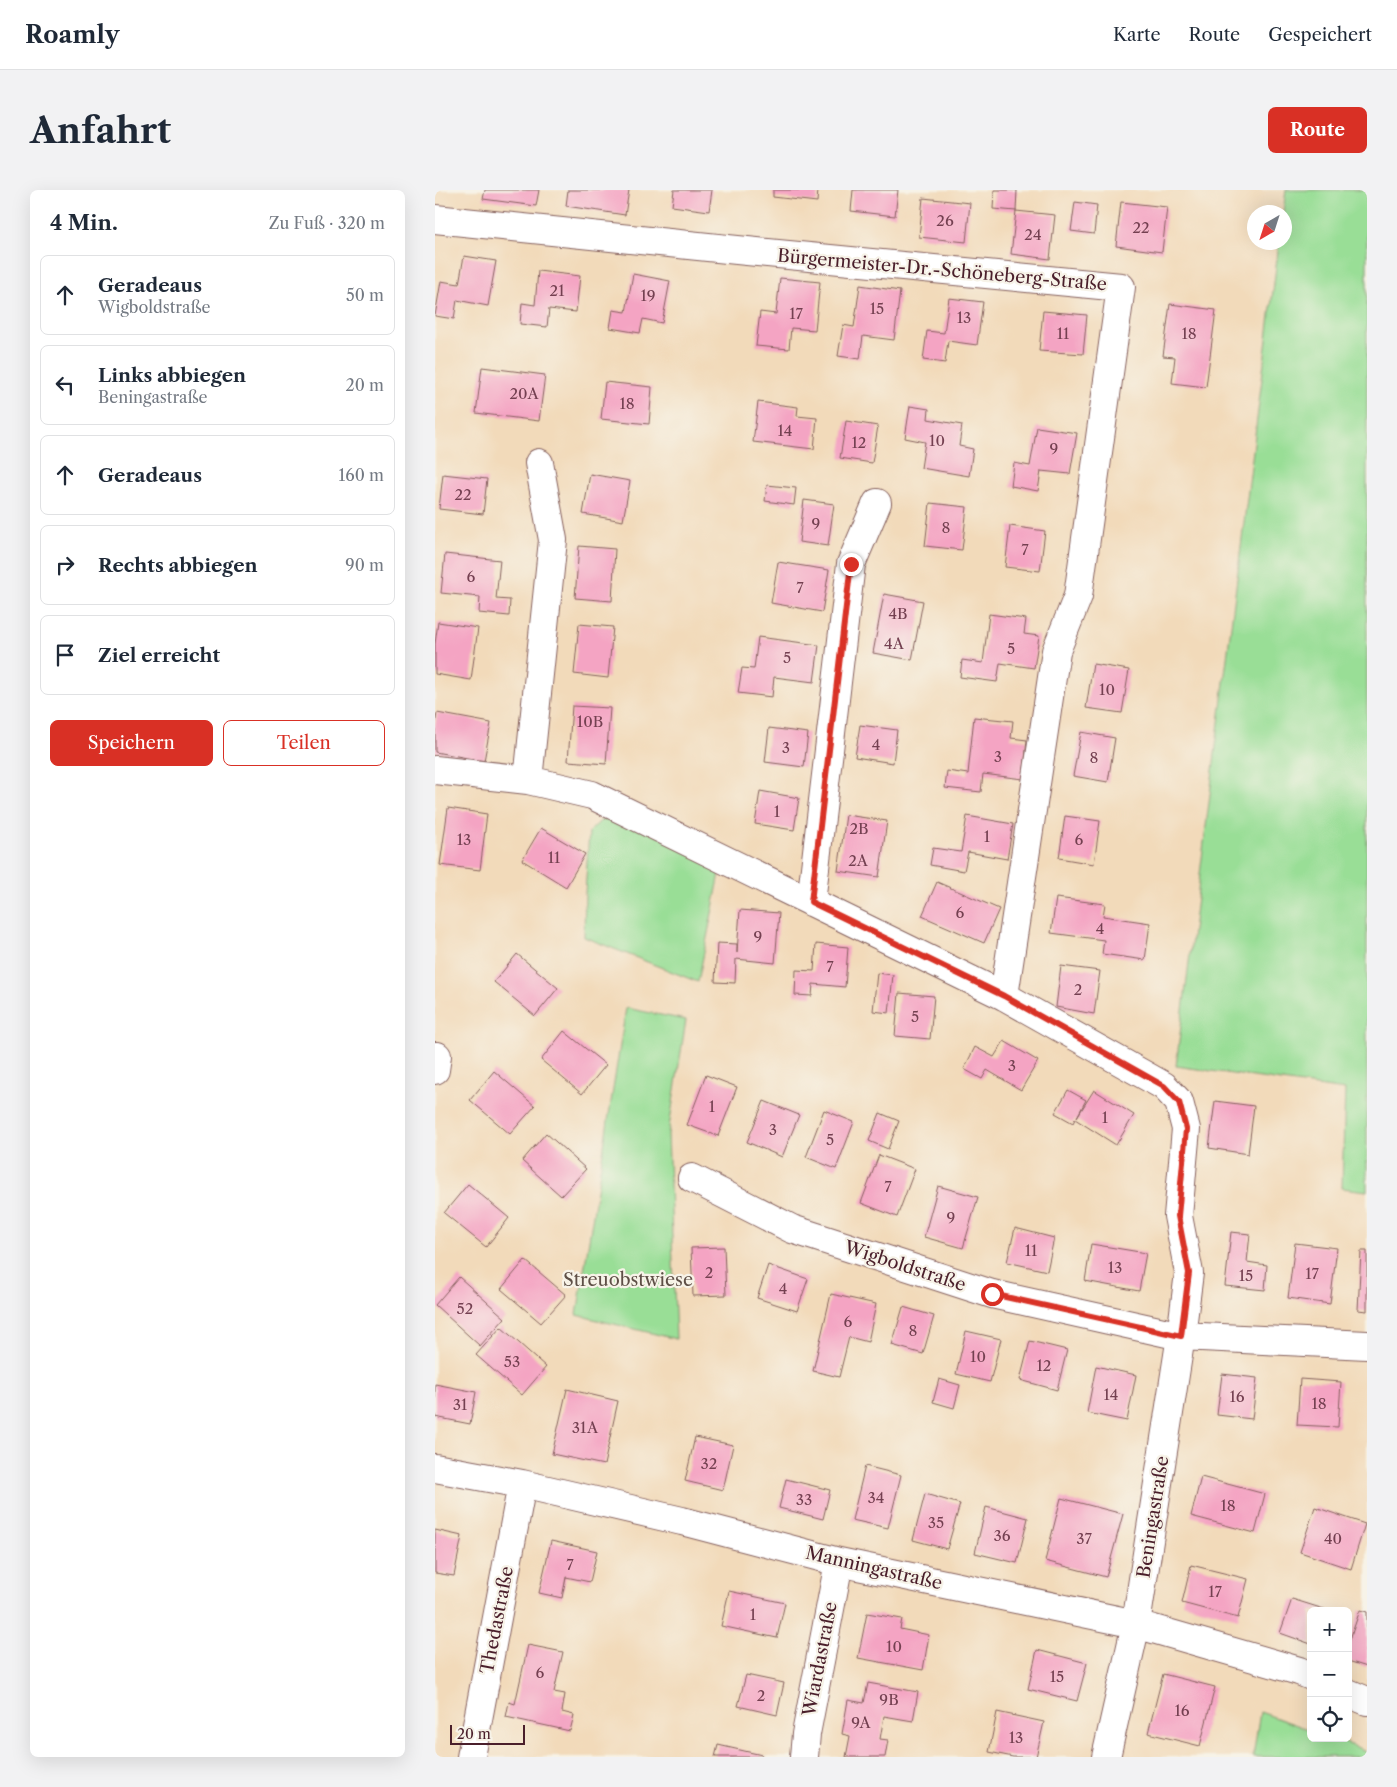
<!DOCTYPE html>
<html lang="de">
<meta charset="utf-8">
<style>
body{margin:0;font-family:"Libre Caslon Text",serif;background:#f2f2f3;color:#1f2937}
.controls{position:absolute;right:15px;bottom:15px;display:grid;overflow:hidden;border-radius:8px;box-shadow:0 5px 20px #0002}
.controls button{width:45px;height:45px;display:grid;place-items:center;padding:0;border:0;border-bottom:1px solid #e0e1e3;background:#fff;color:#1f2937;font:25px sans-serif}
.compass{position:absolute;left:812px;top:15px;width:45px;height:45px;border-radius:50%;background:#fff;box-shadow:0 5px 20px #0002;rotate:219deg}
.scale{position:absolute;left:15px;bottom:12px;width:75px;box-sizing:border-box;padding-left:5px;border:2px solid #4a1f2b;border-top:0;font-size:14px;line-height:18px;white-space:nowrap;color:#4a1f2b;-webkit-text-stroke:4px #f7f3e8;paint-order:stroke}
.stop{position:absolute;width:15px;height:15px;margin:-11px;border:4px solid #d93025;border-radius:50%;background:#fff}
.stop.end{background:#d93025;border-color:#fff;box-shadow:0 1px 5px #0008}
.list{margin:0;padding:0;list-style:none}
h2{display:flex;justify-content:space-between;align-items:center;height:65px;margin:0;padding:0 20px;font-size:21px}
h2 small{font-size:16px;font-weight:400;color:#747a83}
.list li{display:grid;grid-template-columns:32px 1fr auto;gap:15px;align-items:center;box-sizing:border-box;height:80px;margin:0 10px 10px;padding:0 10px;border:1px solid #e0e1e3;border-radius:8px}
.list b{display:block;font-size:19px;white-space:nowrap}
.list p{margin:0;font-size:16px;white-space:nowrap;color:#747a83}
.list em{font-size:16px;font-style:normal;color:#747a83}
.actions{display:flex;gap:10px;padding:15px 20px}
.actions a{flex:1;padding:11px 0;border:1px solid #d93025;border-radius:8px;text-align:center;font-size:18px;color:#d93025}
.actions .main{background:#d93025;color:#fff}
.icon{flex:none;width:28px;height:28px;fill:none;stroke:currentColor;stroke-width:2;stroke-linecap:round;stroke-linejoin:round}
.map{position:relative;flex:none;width:932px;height:1567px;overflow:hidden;border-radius:8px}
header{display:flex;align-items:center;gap:30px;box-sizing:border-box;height:70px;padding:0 25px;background:#fff;border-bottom:1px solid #e0e1e3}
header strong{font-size:24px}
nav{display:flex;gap:28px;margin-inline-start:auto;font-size:18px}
.intro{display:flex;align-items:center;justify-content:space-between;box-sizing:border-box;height:120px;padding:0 30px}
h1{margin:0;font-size:35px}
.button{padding:12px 22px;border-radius:8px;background:#d93025;color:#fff;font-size:18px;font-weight:700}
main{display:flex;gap:30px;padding:0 30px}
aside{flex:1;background:#fff;border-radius:8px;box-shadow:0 5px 20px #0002}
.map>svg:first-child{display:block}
.green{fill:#99de96;stroke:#727e60}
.building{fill:#f4a4c3}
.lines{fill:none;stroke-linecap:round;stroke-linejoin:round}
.street-casing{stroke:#85605d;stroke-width:30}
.street{stroke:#fff;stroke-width:28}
.route{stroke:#d93025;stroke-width:6}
.labels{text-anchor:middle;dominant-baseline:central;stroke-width:4.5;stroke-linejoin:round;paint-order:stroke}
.number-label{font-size:15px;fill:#744051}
.street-label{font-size:18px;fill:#4a1f2b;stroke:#f7f3e8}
.park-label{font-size:18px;fill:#5e4f46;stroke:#f7f3e8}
</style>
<header>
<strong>Roamly</strong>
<nav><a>Karte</a><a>Route</a><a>Gespeichert</a></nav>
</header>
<div class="intro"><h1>Anfahrt</h1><a class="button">Route</a></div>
<main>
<aside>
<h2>4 Min.<small>Zu Fuß · 320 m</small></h2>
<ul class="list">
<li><svg class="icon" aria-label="ahead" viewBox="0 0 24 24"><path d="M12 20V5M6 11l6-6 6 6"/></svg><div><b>Geradeaus</b><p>Wigboldstraße</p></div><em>50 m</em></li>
<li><svg class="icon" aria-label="left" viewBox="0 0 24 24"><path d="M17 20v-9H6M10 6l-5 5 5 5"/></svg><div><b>Links abbiegen</b><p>Beningastraße</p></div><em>20 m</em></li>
<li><svg class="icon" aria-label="ahead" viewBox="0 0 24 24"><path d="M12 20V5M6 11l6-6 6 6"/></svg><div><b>Geradeaus</b></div><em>160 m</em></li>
<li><svg class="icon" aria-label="right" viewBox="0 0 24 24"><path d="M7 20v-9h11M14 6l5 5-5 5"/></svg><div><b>Rechts abbiegen</b></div><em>90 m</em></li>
<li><svg class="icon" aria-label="arrive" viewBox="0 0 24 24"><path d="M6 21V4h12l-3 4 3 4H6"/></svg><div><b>Ziel erreicht</b></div></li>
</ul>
<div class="actions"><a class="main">Speichern</a><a>Teilen</a></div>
</aside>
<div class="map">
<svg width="932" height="1567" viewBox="0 0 932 1567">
<rect width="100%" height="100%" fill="#f7f3e8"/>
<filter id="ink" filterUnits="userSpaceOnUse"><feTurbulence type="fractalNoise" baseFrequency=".02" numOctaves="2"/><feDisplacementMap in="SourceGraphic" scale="10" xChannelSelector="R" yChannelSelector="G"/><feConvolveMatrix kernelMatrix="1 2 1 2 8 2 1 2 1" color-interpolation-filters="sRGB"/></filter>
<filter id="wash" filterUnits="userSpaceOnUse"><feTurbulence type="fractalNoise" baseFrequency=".0096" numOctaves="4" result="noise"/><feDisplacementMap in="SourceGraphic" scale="20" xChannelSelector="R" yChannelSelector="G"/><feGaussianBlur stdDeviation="1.12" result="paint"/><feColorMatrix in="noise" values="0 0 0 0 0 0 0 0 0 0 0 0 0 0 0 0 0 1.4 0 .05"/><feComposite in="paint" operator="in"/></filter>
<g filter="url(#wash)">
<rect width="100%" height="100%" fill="#f2daba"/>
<path class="green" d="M851,0H932V1001L907,998L910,900L741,876L844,53L849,52V22H848Z
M181,616L288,669L263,792L149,747L150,704L154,642Z
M191,818L251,830L233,944L241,1149L142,1125Z
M825,1522L876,1540V1548H897L932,1561V1567H818Z"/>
<g id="blocks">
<path class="building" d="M50,0H104L101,16L48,9Z
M133,0H194L190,25L131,16Z
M239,0H277L274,21L237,16Z
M338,0H383L382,12L338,7Z
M418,0H463L460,26L416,21Z
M559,0H582L581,21L558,19Z
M488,8L535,13L531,52L484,47Z
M640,12L662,15L659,44L636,41Z
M686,12L732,17L727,62L681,56Z
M581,21L620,25L615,69L576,64Z
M29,66L61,71L53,116L22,110L19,129L0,126L6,91L24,94Z
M103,81L145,86L141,122L114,119L112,137L85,134L87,113L100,115Z
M198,84L235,91L227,133L208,129L205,143L175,138L178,120L191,122Z
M345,88L385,92L380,140L356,138L354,159L321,156L325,122L341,124Z
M425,95L465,101L459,150L428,146L425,169L403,166L408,135L419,137Z
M514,108L548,112L542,155L513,151L510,173L488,170L492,141L509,143Z
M735,114L781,120L771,197L737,193L740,167L728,166Z
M608,121L652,125L648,164L604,161Z
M47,177L110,185L104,231L41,223Z
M170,192L217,197L214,234L166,229Z
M323,212L363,217L362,226L382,228L379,259L318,252Z
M475,216L494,219L493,229L527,235L524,256L538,259L534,286L486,278L490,252L470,248Z
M411,231L443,236L437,273L405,268Z
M602,237L642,243L635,284L606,281L603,301L576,296L579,273L595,276Z
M8,284L52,289L48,324L4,319Z
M155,284L195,291L188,331L148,324Z
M332,295L361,298L359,315L330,311Z
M369,310L399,314L393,356L364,352Z
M495,313L532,317L527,360L490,356Z
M575,336L610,341L605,381L570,377Z
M144,356L180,359L177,411L140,408Z
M10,364L65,370L61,409L75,410L74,426L44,423L45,407L6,403Z
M343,372L394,380L387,422L336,413Z
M449,404L488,411L477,470L438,463Z
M554,424L591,429L589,444L604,446L599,478L565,473L562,492L525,487L527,470L548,473Z
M3,432L43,438L36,490L0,484V454Z
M144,434L178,437L173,488L139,484Z
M323,447L384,455L379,492L339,487L337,507L303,503L307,478L319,479Z
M658,474L694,480L687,523L651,518Z
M137,516L175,518L171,574L133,571Z
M2,523L56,533L49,571L0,562V536Z
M539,527L578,531L576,548L592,550L588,589L548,584L546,602L510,598L512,581L533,584Z
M425,535L462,540L458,573L420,567Z
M334,538L373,543L369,577L330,572Z
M646,542L680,548L673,592L638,586Z
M325,601L364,608L359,640L320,634Z
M13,618L52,624L45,680L5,675Z
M411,625L452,631L444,687L403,681Z
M532,626L578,634L572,669L533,662L529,681L495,675L498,658L526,662Z
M630,626L665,631L659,674L624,668Z
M106,638L150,664L131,697L87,670Z
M502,692L564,719L549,753L487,726Z
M621,708L670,714L668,726L715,733L710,770L667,764L669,750L616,743Z
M305,720L344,723L340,773L301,769L300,793L280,792L282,753L302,754V763Z
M381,754L413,757L410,797L378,794L377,806L360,805L361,780L379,781Z
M82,764L123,798L100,826L59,792Z
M626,776L665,781L659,824L621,817Z
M442,783L458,785L454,823L438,821Z
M464,803L499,806L495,849L460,846Z
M129,841L171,875L147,904L106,870Z
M569,851L603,871L586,900L552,880L547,889L529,879L540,857L559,867Z
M59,881L100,916L75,944L35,910Z
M271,885L302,897L283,946L252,935Z
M633,900L651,910L642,927L659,900L699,925L681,955L640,929L638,933L620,923Z
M329,911L364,925L347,967L312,952Z
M780,911L819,916L813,964L774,958Z
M389,920L419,932L401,979L371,967Z
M445,923L464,931L453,959L434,951Z
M111,943L151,979L126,1006L87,971Z
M444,965L480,979L462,1027L426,1013Z
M33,994L74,1028L51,1057L9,1023Z
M503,996L543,1007L528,1058L489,1047Z
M580,1038L619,1048L612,1081L572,1072Z
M796,1042L815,1044L812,1072L832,1075L830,1100L790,1096Z
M860,1053L902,1058L895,1114L853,1108Z
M656,1054L711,1063L704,1101L650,1091Z
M289,1057L291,1105L258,1106L256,1058Z
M926,1061H932V1121L923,1120Z
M90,1070L131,1105L106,1133L66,1099Z
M333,1075L373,1089L362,1121L322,1108Z
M24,1087L70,1128L45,1156L0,1115Z
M396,1104L441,1114L433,1152L414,1147L404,1187L378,1181Z
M468,1117L499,1126L488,1164L457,1155Z
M66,1137L111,1177L87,1205L41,1165Z
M531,1141L566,1149L555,1192L521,1184Z
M595,1151L632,1160L622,1200L585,1190Z
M661,1176L701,1185L692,1231L652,1223Z
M787,1184L822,1188L817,1229L782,1225Z
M504,1189L525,1195L519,1218L498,1212Z
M865,1189L906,1192L903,1237L862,1235Z
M0,1194L41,1202L35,1234L0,1227Z
M132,1199L183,1211L169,1275L117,1264Z
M260,1247L298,1255L288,1300L250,1291Z
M430,1276L466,1285L453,1338L417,1330Z
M766,1287L830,1304L820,1343L756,1326Z
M351,1289L395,1300L388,1329L344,1318Z
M490,1304L525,1314L512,1359L478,1350Z
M626,1308L688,1324L671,1387L610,1371Z
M551,1317L593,1328L582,1373L540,1363Z
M880,1317L930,1334L916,1379L865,1362Z
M0,1340L27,1346L19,1386L0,1383Z
M116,1351L162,1361L155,1392L131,1387L127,1408L104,1403Z
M756,1375L813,1389L803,1428L747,1413Z
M294,1401L350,1413L342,1448L286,1436Z
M857,1409L892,1420L876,1421V1454L845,1443Z
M925,1420L932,1422V1477L913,1471V1455Z
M432,1423L467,1429L465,1439L494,1445L488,1480L423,1468Z
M93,1455L128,1462L119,1502L130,1504L127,1522L139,1525L135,1541L71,1527L74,1512L80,1514Z
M602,1460L652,1473L642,1511L593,1499Z
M728,1484L780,1497L765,1556L713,1543Z
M311,1485L349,1493L342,1525L303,1516Z
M433,1493L483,1502L478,1531L449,1526L445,1549L453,1550L450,1567H411L415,1546L407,1544L413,1510L429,1513Z
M562,1522L609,1532L601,1567H578L554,1562Z
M283,1555L327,1565L326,1567H280Z"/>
</g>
</g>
<g filter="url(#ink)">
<use href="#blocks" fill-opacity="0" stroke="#85605d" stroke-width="1"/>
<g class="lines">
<g class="street-casing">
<path id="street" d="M0,29L312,61L686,97L643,406L621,461L569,806
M0,580L93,590L157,605L569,806L729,896L744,912L751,939L743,1026L754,1083L746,1146L701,1434L671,1567
M93,590L118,350L104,273
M376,712L416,374L442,313
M0,866H2L0,880
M257,988L357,1039L557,1104L746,1146L932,1155
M0,1278L87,1294L247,1331L404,1372L701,1434L864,1481L876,1486
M913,1503L932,1511
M36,1567L87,1294
M369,1567L371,1544L404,1372"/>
</g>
<use href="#street" class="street"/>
</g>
</g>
<g class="lines" filter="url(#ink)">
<path class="route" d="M416,374L376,712L569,806L729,896L744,912L751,939L743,1026L754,1083L746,1146L557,1104"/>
</g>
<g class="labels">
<g class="number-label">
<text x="510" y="30">26</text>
<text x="706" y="37">22</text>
<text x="598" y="44">24</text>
<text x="122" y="100">21</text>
<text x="213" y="105">19</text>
<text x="442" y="118">15</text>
<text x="361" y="123">17</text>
<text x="529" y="127">13</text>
<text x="628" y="143">11</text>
<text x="754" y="143">18</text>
<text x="89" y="203">20A</text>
<text x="192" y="213">18</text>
<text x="350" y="240">14</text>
<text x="502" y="250">10</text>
<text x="424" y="252">12</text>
<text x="619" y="258">9</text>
<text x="28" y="304">22</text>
<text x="381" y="333">9</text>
<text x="511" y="337">8</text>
<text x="590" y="359">7</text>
<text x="36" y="386">6</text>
<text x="365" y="397">7</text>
<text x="463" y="423">4B</text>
<text x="459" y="453">4A</text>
<text x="576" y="458">5</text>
<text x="352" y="467">5</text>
<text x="672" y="499">10</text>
<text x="155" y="531">10B</text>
<text x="441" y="554">4</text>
<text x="351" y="557">3</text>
<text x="563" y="566">3</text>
<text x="659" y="567">8</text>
<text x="342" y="621">1</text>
<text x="424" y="638">2B</text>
<text x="552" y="646">1</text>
<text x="29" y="649">13</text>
<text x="644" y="649">6</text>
<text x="119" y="667">11</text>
<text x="423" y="670">2A</text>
<text x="525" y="722">6</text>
<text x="665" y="738">4</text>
<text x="323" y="746">9</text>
<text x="395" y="776">7</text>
<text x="643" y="799">2</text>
<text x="480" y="826">5</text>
<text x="577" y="875">3</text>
<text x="277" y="916">1</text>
<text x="670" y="927">1</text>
<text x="338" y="939">3</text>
<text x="395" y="949">5</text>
<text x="453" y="996">7</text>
<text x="516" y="1027">9</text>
<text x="596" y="1060">11</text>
<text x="680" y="1077">13</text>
<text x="274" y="1082">2</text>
<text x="877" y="1083">17</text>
<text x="811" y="1085">15</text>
<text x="348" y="1098">4</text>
<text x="30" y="1118">52</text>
<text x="413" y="1131">6</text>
<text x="478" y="1140">8</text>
<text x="543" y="1166">10</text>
<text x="77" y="1171">53</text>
<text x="609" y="1175">12</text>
<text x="676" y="1204">14</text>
<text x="802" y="1206">16</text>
<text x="884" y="1213">18</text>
<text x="25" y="1214">31</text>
<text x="150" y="1237">31A</text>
<text x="274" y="1273">32</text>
<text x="441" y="1307">34</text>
<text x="369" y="1309">33</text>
<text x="793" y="1315">18</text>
<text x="501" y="1332">35</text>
<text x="567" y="1345">36</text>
<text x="649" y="1348">37</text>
<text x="898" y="1348">40</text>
<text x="135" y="1374">7</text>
<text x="780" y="1401">17</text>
<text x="318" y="1424">1</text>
<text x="459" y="1456">10</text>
<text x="105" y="1482">6</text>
<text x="622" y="1486">15</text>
<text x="326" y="1505">2</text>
<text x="454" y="1509">9B</text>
<text x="747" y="1520">16</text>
<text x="426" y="1532">9A</text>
<text x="581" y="1547">13</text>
</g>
<g class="street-label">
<text transform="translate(507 80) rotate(5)">Bürgermeister-Dr.-Schöneberg-Straße</text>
<text transform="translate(470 1076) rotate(18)">Wigboldstraße</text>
<text transform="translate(718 1327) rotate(-81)">Beningastraße</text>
<text transform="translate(439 1378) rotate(13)">Manningastraße</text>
<text transform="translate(62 1430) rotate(-79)">Thedastraße</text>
<text transform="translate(385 1469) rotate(-79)">Wiardastraße</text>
</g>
<g class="park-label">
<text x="193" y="1090">Streuobstwiese</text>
</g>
</g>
</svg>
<div class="controls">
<button>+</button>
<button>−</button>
<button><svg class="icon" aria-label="locate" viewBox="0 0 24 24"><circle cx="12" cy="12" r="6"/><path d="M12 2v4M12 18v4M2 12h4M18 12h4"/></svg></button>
</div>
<svg class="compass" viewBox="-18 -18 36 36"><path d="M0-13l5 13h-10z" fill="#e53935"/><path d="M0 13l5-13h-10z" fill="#747a83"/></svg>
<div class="scale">20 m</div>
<div class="stop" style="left:557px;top:1104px"></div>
<div class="stop end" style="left:416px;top:374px"></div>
</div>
</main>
